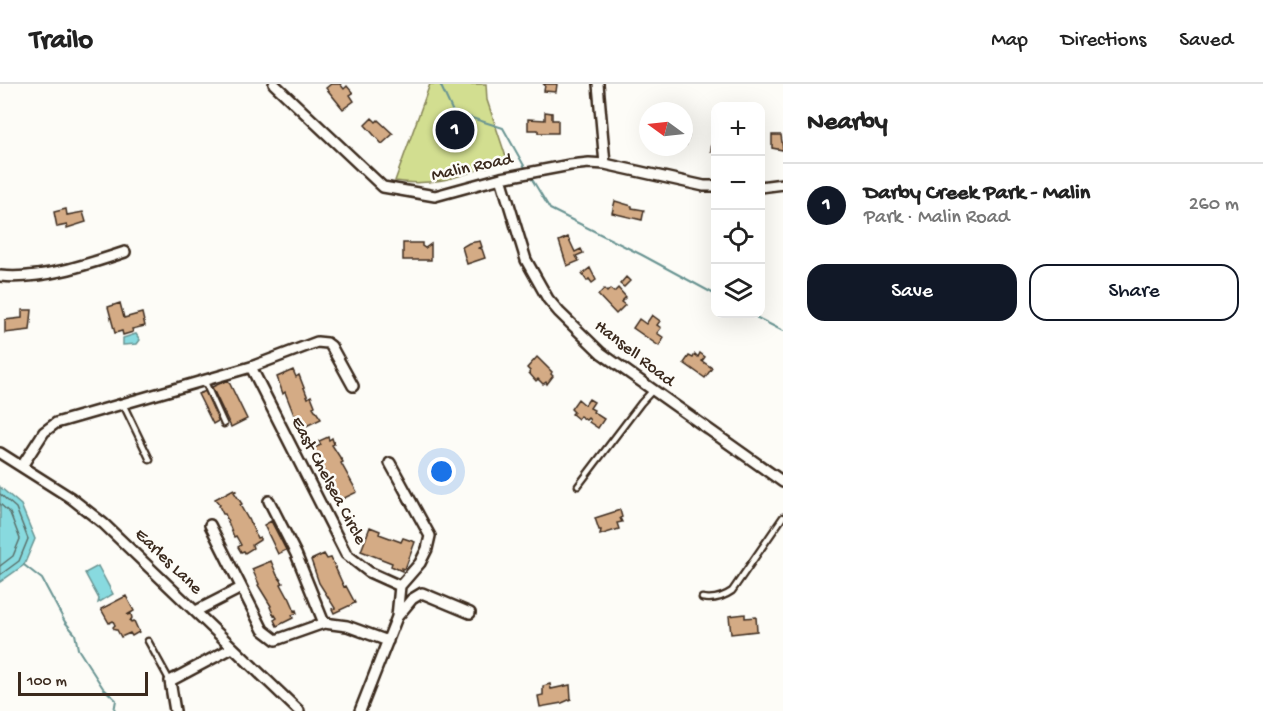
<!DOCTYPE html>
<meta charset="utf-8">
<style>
body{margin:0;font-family:"Gochi Hand",sans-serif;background:#f6f6f6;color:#222}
.controls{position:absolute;right:18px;top:18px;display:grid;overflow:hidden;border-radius:12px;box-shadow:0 6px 24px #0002}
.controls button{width:54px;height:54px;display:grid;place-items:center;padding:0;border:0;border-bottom:2px solid #e0e0e0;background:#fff;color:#222;font:30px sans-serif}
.compass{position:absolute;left:639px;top:18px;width:54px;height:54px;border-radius:50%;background:#fff;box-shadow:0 6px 24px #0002;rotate:285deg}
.scale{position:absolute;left:18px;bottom:15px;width:130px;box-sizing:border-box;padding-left:6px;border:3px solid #3b2a1e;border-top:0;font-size:16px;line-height:21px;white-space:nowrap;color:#3b2a1e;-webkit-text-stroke:4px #fdfcf7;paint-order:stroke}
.you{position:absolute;left:442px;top:388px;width:21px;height:21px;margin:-15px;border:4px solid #fff;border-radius:50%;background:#1a73e8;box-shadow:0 0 0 9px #1a73e833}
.badge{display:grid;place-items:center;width:39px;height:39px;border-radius:50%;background:#111827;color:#fff;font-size:20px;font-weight:700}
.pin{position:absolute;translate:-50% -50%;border:3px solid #fff;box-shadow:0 2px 6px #0006}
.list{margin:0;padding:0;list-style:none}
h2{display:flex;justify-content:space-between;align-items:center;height:78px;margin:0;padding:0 24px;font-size:26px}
h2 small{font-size:20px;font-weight:400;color:#767676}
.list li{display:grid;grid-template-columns:39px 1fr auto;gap:18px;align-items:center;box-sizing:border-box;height:84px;padding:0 24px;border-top:2px solid #e0e0e0}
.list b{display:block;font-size:22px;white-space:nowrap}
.list p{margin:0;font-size:20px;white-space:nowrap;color:#767676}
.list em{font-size:20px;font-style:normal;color:#767676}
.actions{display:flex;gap:12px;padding:18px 24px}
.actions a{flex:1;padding:14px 0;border:2px solid #111827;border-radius:18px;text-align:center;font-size:21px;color:#111827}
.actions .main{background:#111827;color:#fff}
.icon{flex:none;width:33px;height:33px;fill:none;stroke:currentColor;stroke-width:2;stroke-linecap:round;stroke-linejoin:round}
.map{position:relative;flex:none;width:783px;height:627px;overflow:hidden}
header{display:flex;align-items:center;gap:36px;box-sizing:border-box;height:84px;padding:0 30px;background:#fff;border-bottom:2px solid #e0e0e0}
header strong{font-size:28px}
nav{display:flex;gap:33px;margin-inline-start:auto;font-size:21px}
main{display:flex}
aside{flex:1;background:#fff}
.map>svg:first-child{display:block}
.green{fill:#d2de90;stroke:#868457;stroke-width:1.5}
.water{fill:#88dadf;stroke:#699492;stroke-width:1.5}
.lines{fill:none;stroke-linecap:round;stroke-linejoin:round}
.shore{stroke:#5a706b;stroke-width:1.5}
.stream{stroke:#699492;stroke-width:2}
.building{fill:#d4ab85;stroke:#3b2a1e;stroke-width:1.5}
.service-casing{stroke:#3b2a1e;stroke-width:9}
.minor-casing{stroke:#3b2a1e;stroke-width:14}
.service{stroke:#fdfcf7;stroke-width:4.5}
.minor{stroke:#fdfcf7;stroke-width:9}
.labels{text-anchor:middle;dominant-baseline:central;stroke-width:5;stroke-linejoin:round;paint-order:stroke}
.street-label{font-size:18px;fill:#3b2a1e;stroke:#fdfcf7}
</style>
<header>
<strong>Trailo</strong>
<nav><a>Map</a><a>Directions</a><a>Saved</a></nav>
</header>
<main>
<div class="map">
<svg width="783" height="627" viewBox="0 0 783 627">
<rect width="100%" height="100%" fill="#fdfcf7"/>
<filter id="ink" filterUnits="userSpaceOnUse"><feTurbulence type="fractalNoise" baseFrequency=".0167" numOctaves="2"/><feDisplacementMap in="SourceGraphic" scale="12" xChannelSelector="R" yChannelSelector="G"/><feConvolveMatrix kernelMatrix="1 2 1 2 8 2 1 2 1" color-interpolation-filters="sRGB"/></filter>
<g filter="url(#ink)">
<path class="green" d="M430,0H486L487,16L507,76C466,89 438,104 395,97Z"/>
<path class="water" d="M136,250L140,256L137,260L123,261V254Z
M0,403L21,421L35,455L24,481L0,498Z
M98,482L113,510L98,519L99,515L85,489Z"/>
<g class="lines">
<path class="shore" d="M0,410L16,424L28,455L19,477L0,491
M0,420L10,429L20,455L13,472L0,482"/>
<path class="stream" d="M440,0L453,28L503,44L527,87
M530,92L550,125L642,171L716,211
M750,230L783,247
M24,481L42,495L65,538L75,550L78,565L103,604L116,616L114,627"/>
</g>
<path class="building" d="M331,0H340L344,5L347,2L353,9L350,11L354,17L343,25L326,4Z
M543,0H557L556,8L544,7L545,1Z
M545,28L552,29V36H558V49H538V46H528V35L545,36Z
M372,34L376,38L378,36L393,50L382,60L365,41Z
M684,50L689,52L686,61L684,60Z
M772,51H781L783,66L772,64Z
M712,56H716V67H711Z
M615,117L632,122V124L644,126L642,136L612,129Z
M66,125L67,131L83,128L86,138L67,144V141L57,143L54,128Z
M568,153L575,168L581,165L583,169L576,172L579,177L567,182L559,157Z
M480,157L482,163L479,164L482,165L485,174L467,180L462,163L469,159Z
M403,159H422V162L425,164L431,160V176H403Z
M590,184L596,196L592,199L589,195L587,197L582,190Z
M626,193L630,197L624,203L620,200Z
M618,204L626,213L621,218L625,221L616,230L598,211L604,205L607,208L610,205L614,208Z
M120,219L124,234L142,229L145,242L132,245L133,248L123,251L122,247L115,249L108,223Z
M22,226H32L30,246L5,249V236L22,234Z
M652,231L660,237L657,241L661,244L657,249L664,254L659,262L633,244L639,235L646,240Z
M700,269L705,273L702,277L712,284L705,294L684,279L689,272L693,274L695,270L698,273Z
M537,273L552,288L551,290L553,292L547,300L546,298L543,300L538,295L536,297L529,289L530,287L527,284Z
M293,286L296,293L299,291L308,314L311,312L315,322L313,323L321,335L302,344L295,331H294L285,308L283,310L277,293Z
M228,296L247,335L231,343L212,303Z
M206,307L220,336L213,340L198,310Z
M578,315L585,321L589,315L594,318L590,324L594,326L593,328L604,335L598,344L589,338L590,336L588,334L586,336L580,332L578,335L572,330L574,328L571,325Z
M328,353L329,356L332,354L334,360L332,361L343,378L341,379L357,408L336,418L329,402L331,401L324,387L322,389L312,365L321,361L319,357Z
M234,405L236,407L234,408L242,420L240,421L248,435H249L257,454L260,453V456L252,461L253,464L245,469L244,467L241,468L238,463L241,461L236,452L234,453L225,430H223L219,422L220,421L215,415Z
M620,426L622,433L620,434L622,438L617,439L619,445L600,451L601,446H599L595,434Z
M271,437L286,466L278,470L264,441Z
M370,443L380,447L379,450L401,458L403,454L415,458L405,485L402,484V487L391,482L392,479L361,467Z
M324,470L327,475L331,474L344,503L346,502L355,519L334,529L332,525L335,524L319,499L311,476Z
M271,477L277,491L283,499L281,500L288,513H289L293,522L294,527L296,526L297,529L292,531L293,534L277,542L274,536L277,534L275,531L274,532L270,523L271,522L258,501L259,500L252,485Z
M126,512L134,527L127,531L131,530L132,534L130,537L131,538L134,537L139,548L132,552L130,549L121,553L117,546H115L113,543L115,541L113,537L109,539L101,525Z
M745,530V534L756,533L757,547L731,550L729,532Z
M550,600L551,605L570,601L571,615L562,619L540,623L538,612L543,611V602Z"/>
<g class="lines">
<g class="service-casing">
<path id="service" d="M204,296L224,340
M123,320L150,376
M578,402L641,319L653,306
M702,514C713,516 722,514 732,507L783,433
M148,557L170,597"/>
</g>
<g class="minor-casing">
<path id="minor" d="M274,0L383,103L435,112L501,94L570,81L589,79L605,80L704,102H716
M598,0L605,80
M501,94L526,176L548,215L559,228L601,269L783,398
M760,103L783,100
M0,192C41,196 86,181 125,168
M251,283L346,470L369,488L400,502
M0,369L71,414L104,440L299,627
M22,382L44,348L56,339L251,283L317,258L327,259L331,262L353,302
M269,417L296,470L324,539
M210,441L263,546L276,556L324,539L347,542L388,557
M196,527L241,504
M397,533L412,515L422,509L470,529
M175,627L170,597L232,564
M360,627L397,533L400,502L420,479L427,465L430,452L390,379"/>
</g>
<use href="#service" class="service"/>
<use href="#minor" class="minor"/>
</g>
</g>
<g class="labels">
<g class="street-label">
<text transform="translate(472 84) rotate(-12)">Malin Road</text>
<text transform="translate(634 270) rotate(38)">Hansell Road</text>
<text transform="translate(328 397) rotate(62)">East Chelsea Circle</text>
<text transform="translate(168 478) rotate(44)">Earles Lane</text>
</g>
</g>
</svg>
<div class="controls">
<button>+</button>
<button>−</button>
<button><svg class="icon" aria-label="locate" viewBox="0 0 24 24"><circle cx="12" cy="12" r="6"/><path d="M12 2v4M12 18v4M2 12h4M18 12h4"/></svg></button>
<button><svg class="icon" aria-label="layers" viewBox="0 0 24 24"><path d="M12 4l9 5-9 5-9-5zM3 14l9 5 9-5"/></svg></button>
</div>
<svg class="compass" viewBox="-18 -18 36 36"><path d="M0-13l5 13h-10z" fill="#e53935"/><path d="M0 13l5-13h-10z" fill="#767676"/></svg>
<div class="scale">100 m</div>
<div class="you"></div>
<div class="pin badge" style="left:455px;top:46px">1</div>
</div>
<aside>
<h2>Nearby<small></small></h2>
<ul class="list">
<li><span class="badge">1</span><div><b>Darby Creek Park - Malin</b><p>Park · Malin Road</p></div><em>260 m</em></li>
</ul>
<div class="actions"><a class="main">Save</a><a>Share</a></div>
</aside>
</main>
